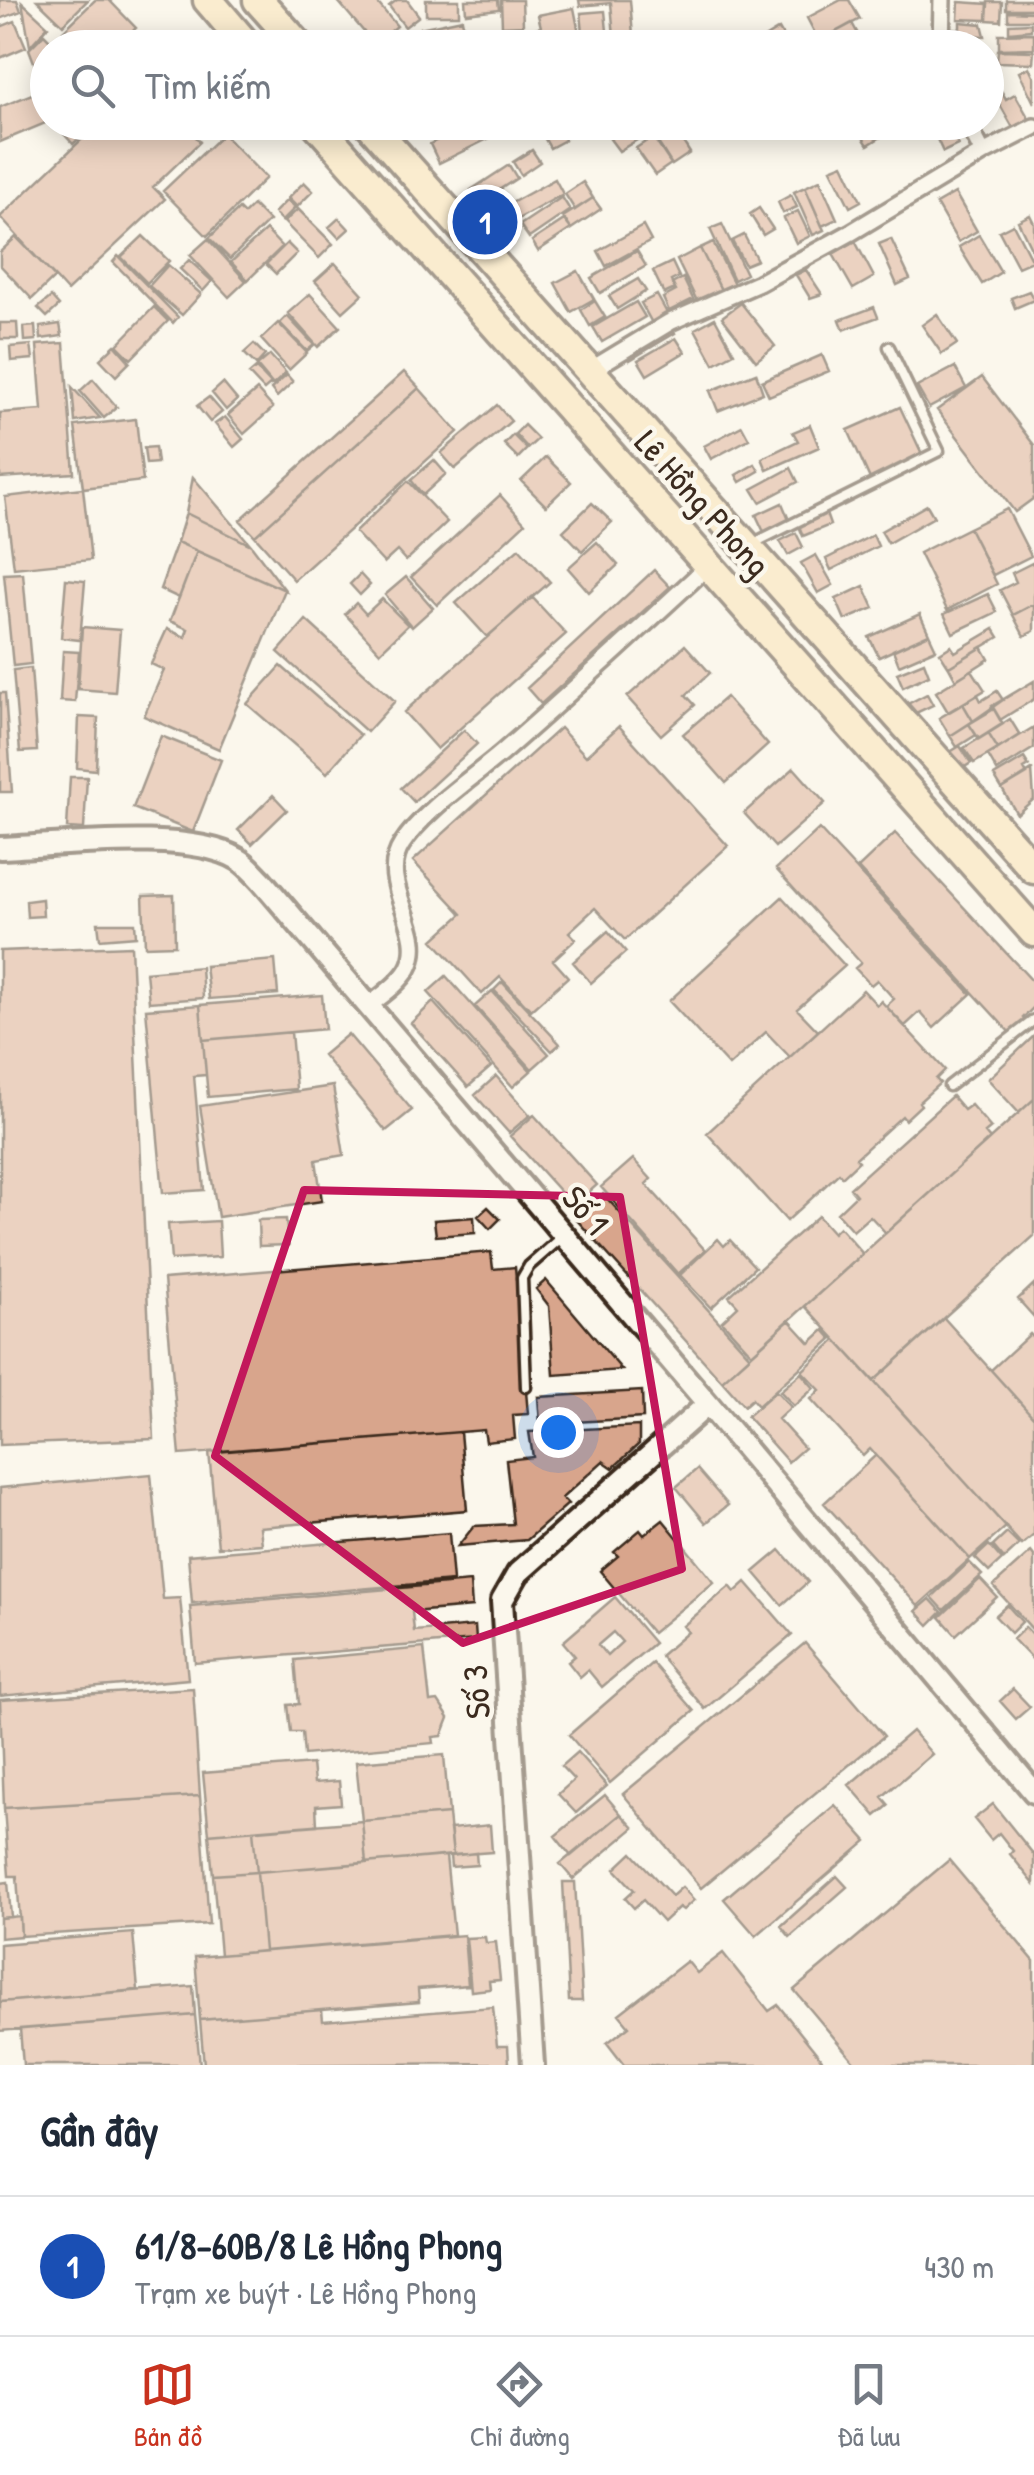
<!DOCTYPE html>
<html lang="vi">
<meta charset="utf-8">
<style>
body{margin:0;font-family:"Patrick Hand",sans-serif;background:#f2f2f3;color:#1f2937}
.you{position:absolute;left:558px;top:1432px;width:35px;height:35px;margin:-25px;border:8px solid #fff;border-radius:50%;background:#1a73e8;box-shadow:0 0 0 15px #1a73e833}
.badge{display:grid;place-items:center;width:65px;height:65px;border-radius:50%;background:#c8321e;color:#fff;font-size:32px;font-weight:700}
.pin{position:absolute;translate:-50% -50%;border:5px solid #fff;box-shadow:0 2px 10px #0006}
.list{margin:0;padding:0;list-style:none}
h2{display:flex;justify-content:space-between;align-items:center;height:130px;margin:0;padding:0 40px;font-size:42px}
h2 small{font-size:32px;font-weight:400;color:#747a83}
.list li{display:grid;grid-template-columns:65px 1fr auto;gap:30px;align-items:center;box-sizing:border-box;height:140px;padding:0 40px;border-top:2px solid #e0e1e3}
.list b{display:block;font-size:38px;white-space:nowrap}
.list p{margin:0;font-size:32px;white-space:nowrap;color:#747a83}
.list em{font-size:32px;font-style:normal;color:#747a83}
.icon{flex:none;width:55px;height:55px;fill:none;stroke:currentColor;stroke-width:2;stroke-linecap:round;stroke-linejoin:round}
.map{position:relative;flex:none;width:1034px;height:2065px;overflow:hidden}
.search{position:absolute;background:#fff;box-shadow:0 5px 25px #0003;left:30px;right:30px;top:30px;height:110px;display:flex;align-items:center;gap:25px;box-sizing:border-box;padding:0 35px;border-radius:55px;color:#747a83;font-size:38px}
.sheet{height:270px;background:#fff}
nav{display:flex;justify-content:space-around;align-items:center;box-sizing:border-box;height:140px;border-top:2px solid #e0e1e3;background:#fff;font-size:28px;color:#747a83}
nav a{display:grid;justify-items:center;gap:5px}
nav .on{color:#c8321e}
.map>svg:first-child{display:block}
.building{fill:#d8a58c;stroke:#3b2a1e;stroke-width:2.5;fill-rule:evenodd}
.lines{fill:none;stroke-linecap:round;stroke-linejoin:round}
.lane-casing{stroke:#3b2a1e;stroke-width:15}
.street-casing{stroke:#3b2a1e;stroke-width:22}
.secondary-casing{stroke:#3b2a1e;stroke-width:28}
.highway-casing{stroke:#3b2a1e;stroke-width:35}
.lane{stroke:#fbf7ec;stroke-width:8}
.street{stroke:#fbf7ec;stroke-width:15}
.secondary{stroke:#fbf7ec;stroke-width:20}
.highway{stroke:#f9deab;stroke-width:28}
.marked{fill:none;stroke:#c2185b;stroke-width:8;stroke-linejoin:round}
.labels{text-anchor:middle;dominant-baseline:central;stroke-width:9;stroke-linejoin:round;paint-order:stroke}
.street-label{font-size:35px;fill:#3b2a1e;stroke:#fbf7ec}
</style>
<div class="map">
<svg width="1034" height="2065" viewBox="0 0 1034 2065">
<rect width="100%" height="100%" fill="#fbf7ec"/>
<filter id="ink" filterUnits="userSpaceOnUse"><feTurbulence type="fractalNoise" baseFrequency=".01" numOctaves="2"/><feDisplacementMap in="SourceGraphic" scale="20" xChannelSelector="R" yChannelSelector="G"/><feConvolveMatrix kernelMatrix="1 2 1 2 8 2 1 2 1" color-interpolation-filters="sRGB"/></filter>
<g filter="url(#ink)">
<path class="building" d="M0,0H17L21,11L0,19Z
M37,0H88L63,25Z
M95,0H109L136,28L115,48H79L63,31Z
M337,0H375L397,26L375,45Z
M397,0H407L419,16L405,27L389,6Z
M426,0H459V15H426Z
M465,0H498L499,9L466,13Z
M501,0H522L523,25L502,26Z
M579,0H630L634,48H615L611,3L580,6Z
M841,0H849L860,19L819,41L807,18Z
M1006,0H1034V9H1006Z
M22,2L48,26L30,46Z
M959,2L988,4L987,20L958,19Z
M988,2H1002L1001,21L987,20Z
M574,8L582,48H530L526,30L541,27L538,15Z
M605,11L608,41L584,43L581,13Z
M1008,11L1034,12V20H1008Z
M462,19L465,34L424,42L420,28Z
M15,21L26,47L0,58V27Z
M960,22L982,24L985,36L955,34L954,40L947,39L948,28L960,29Z
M852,23L865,47L823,48L819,41Z
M1031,23V30L1009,32V24Z
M779,29L790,48H748Z
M416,32L422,46L417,48H377Z
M913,33L918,43L924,40L928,48H885Z
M1034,33V48L999,49V34Z
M44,34L54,44L48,48L35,65L29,49Z
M998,50L1034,51L1033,63L997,62Z
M1029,67L1034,77V103L1019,72Z
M997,83L1006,99L1015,94L1032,124L1016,133L990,87Z
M44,89L48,97V122L0,142V107Z
M76,122H96L73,144L64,134Z
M100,122H191L201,133L196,137L200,142L153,187L165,199L67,291L0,217Z
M473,122H510L512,127L439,163L430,144Z
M556,122L565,140L550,148L536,123Z
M633,122H666L619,151L610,139Z
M929,122H948L958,145L943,152Z
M671,123L690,153L672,165L653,135Z
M876,123L884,135L868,145L860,133Z
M223,134L266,178L207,236L163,191Z
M653,137L671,164L655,175L636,148Z
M532,150L540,162L521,175L513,162Z
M843,164L861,201L850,207L831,169Z
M509,165L517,178L479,203L471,190Z
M555,179L563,194L507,225L499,210Z
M820,180L837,219L822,226L805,187Z
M304,182L313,191L297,207L288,198Z
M583,182L593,198L575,210L565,194Z
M805,187L824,230L813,235L794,192Z
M955,193L977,231L958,242L936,204Z
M791,195L797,207L783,213L778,202Z
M562,197L570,210L529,238L520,225Z
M593,198L601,209L571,229L563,217Z
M287,200L295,208L282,221L274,213Z
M253,205L269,221L230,259L209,238L239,209L244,214Z
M759,208L773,229L763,235L750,214Z
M298,209L333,244L319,258L284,222Z
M798,211L810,236L796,243L784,218Z
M1030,215L1034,223V254L1018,221Z
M339,218L349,229L339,238L329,227Z
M564,220L571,229L538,251L532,241Z
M722,224L746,274L734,280L710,229Z
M1013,224L1032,261L1018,267L999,231Z
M643,226L651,241L606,266L598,251Z
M266,230L282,247L248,280L231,262Z
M744,235L757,260L745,265L732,241Z
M979,235L1001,272L982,284L959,247Z
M143,236L169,261L147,283L121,257Z
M16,237L55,277L32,299L0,265V252Z
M208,239L246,281L229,297L190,255Z
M891,239L910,279L897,285L879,244Z
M855,241L874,277L853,289L833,254Z
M713,242L735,286L722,292L700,248Z
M287,243L297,253L276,274L266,264Z
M700,248L722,292L698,303L677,260Z
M637,251L646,266L600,293L591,278Z
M118,256L178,317L173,323L113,262Z
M189,260L212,281L203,291L180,269Z
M672,262L679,277L671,281L675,289L664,294L653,271Z
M335,263L363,294L343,312L315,281Z
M168,265L201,294L182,315L149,286Z
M806,270L822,294L810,298L796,275Z
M578,271L594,299L571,312L555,283Z
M683,278L693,299L669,311L663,298L676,291L672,284Z
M638,279L646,291L617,309L609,296Z
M1029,291L1034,300L1015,308L1011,298Z
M310,294L340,327L318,347L288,313Z
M657,295L668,315L652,323L641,303Z
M51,297L59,306L47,317L38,308Z
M595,301L605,317L590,326L581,310Z
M636,302L645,317L602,342L593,327Z
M741,303L775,346L756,361L722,317Z
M154,307L168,321L131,359L117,345Z
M874,307L878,317L844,330L840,320Z
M937,314L957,344L942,354L922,325Z
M287,316L314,345L307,351L280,323Z
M715,318L734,353L714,364L695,329Z
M0,323H17L18,339H0Z
M278,323L307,353L289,370L261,339Z
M60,324L62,336L41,339L40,327Z
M670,325L675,333L630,360L626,351Z
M35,326L36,340L25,341L24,327Z
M676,338L685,352L647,375L638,360Z
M64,343L74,473L0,478V413L42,410L37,345Z
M254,344L265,355L256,365L244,353Z
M31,345L33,359L11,361L10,347Z
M115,345L130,362L116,376L100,359Z
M270,355L286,373L273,385L257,366Z
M822,355L829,371L769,396L762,381Z
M955,367L966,388L929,408L917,387Z
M256,368L271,384L264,390L249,374Z
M404,372L419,388L255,536L240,520Z
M756,373L763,393L718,411L710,391Z
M287,375L293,382L277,397L271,389Z
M982,377L1034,445V498L1015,512L937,410Z
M93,379L117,407L104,418L80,391Z
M223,383L237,400L226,410L212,393Z
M72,387L100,418L75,422Z
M419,388L458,432L294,580L255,536Z
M257,390L273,408L244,434L228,415Z
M209,397L222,412L210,422L197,406Z
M497,405L511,421L455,469L441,453Z
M900,407L922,454L870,479L848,430Z
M225,417L243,439L234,447L215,424Z
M136,419L143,481L83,488L75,426Z
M524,425L538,439L528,448L515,434Z
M810,425L819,447L767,470L762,458L798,441L793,432Z
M742,426L749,439L711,459L704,446Z
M513,435L527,449L518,458L504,444Z
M155,447L157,463L146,464L144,448Z
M546,457L571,482L546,506L521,481Z
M434,460L446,474L423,495L411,480Z
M755,464L759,471L740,482L736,475Z
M791,468L798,482L760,502L752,489Z
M193,477L251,545L186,513Z
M408,481L447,522L406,561L397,551L384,563L355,532Z
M83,488L91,560L14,568L5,497Z
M500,495L525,523L437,605L411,577Z
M592,503L612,522L582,551L563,531Z
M782,503L789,520L764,532L756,515Z
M927,505L934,517L888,543L881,531Z
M1007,509L1031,556L993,575L969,528Z
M825,511L830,525L803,536L797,521Z
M186,513L251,545L285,590L177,542Z
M969,528L997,584L947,610L919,553Z
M796,533L803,547L788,555L780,541Z
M873,535L878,546L831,570L826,559Z
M177,542L197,551L179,598L160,589Z
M597,542L618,565L589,592L568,568Z
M519,548L550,582L487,637L456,603Z
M197,551L285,590L219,749L144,716L164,670L151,664L167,629L185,637L188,629L170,621Z
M816,555L833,585L818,593L801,563Z
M1034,562V604L1013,615L1000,590L1016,582L1012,573Z
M654,570L670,587L541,704L527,688Z
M23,573L31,664L13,666L4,574Z
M360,574L370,585L360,595L350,584Z
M406,577L433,608L412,627L385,595Z
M66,579L85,581L80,640L61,638Z
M864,586L874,608L845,620L836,599Z
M988,594L997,612L953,633L944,614Z
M532,597L566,634L437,749L404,712Z
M382,599L408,625L380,652L345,614L356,603L366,614Z
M1034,604V631L1024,636L1013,615Z
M920,614L929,634L879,657L869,637Z
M306,620L395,701L367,732L278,652Z
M82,627L120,630L115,692L78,689Z
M994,629L999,637L949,667L940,653L951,646L955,652Z
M929,634L936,649L899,665L893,650Z
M685,645L710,673L686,695L695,705L661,735L627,697Z
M982,647L989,659L956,680L949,667Z
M63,651L79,652L75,702L60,701Z
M924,662L929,675L903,687L897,673Z
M281,666L360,735L327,773L247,704Z
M31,668L37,751L20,752L13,670Z
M972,670L985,690L948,712L936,692Z
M1034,681V699L1000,720L992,706Z
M997,691L1003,700L973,721L963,704L978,695L981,701Z
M0,693H5L12,792H0Z
M927,694L933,705L903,719L898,709Z
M726,697L768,745L726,783L683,734Z
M963,704L973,721L950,736L939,718Z
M994,709L1003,724L979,739L969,724Z
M79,717L98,718L96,770L77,768Z
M1010,719L1020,735L998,749L988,733Z
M969,724L976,735L957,747L950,736Z
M619,726L728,846L625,940L595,908L569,932L576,939L553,960L568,977L531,1010L500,977L482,994L433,940L462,914L413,861L560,728L586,756Z
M1034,727V748L997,771L988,755Z
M464,730L477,744L414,802L401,788Z
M988,733L998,749L974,763L964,748Z
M161,736L221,760L193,832L133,808Z
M960,746L971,763L947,778L937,760Z
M1024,758L1029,766L1024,769L1027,774L1002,789L994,776Z
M794,768L825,803L775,847L744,813Z
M1032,770L1034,799L1017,814L1002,789Z
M70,777H87L84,829L67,828Z
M273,795L287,810L252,844L238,830Z
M819,829L971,994L934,1028L920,1012L905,1026L886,1006L894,999L877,980L871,985L855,968L861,963L776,869Z
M895,833L1034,983V1007L1023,1018L1027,1022L1012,1035L858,868Z
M174,895L175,945L145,946L143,896Z
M782,897L845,966L797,1009L818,1031L790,1057L766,1032L729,1066L669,1001Z
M42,899L43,916L27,917L26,901Z
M98,923H135L136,936L100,939Z
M608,931L626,952L591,983L573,962Z
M131,946L154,1439L0,1445V951Z
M275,960L278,994L209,999L205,966Z
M201,967L203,998L149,1002L146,972Z
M446,976L531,1071L513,1087L428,992Z
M502,982L560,1044L552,1051L494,990Z
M863,990L877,1005L881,1001L945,1070L936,1079L940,1083L919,1102L921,1105L905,1120L902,1116L856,1158L859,1161L842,1177L839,1173L787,1221L707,1133Z
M492,991L549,1054L532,1069L475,1006Z
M322,995L325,1029L203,1040L200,1005Z
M433,1002L491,1067L468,1087L411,1023Z
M200,1005L206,1075L194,1076L204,1190L163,1193L146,1009Z
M291,1032L296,1089L208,1097L203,1040Z
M348,1034L412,1110L386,1131L323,1055Z
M1034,1036V1099L1019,1113L988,1079Z
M496,1076L530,1115L509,1133L475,1095Z
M333,1086L344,1155L316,1160L322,1201L218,1217L200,1106Z
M952,1096L964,1110L971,1105L991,1128L985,1133L990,1139L886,1233L870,1216L853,1231L837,1213L856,1195L850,1188Z
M1034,1099V1236L874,1381L805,1306Z
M534,1115L597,1185L573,1206L510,1136Z
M633,1159L651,1179L646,1184L705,1250L678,1274L601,1187Z
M603,1194L750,1356L722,1381L576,1219Z
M488,1207L500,1219L490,1229L478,1216Z
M818,1216L833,1233L839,1227L863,1254L752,1354L722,1321L738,1306L729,1296Z
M474,1217L475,1233L436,1236L434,1220Z
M286,1219L288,1245L259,1246L258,1220Z
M218,1221L220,1257L171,1260L168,1224Z
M718,1239L724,1246L730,1240L755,1267L711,1308L680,1275Z
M491,1252L493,1269L515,1267L528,1414L513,1415L515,1439L486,1442L484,1430L180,1455L164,1279Z
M546,1280L622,1370L554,1375L549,1306L536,1289Z
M1034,1284V1317L1018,1299Z
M944,1318L1034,1418V1535L1022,1545L874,1381Z
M789,1320L810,1343L824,1330L832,1339L758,1406L752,1399L744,1406L722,1381Z
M1030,1334L1034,1338V1418L991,1370Z
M836,1340L1006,1527L970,1559L870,1449L863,1456L811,1399L820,1390L802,1371Z
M801,1373L814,1388L794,1406L780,1391Z
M642,1391L643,1418L540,1424L538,1397Z
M776,1391L791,1407L778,1419L804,1448L788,1462L747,1416Z
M639,1426V1444L613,1468L603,1461L562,1498L568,1504L527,1540L458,1546L474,1526L513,1524L506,1460L533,1457L529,1432Z
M460,1432L467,1510L260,1527L262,1544L218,1547L209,1452Z
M876,1455L970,1559L918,1606L824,1503Z
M697,1469L728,1505L706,1523L676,1487Z
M151,1474L163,1599L180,1598L188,1679L0,1696V1488Z
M663,1520L714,1582L652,1633L600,1571L618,1556L614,1552L640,1530L644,1535Z
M449,1533L453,1581L192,1603L188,1555Z
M1007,1533L1019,1545L1004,1559L993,1546Z
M989,1545L1002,1560L989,1572L975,1558Z
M780,1550L808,1582L782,1605L754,1572Z
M1031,1552L1034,1556V1631L993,1586Z
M969,1562L982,1575L944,1610L932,1597Z
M980,1579L997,1597L956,1635L940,1617Z
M470,1582L472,1607L412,1612L414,1631L475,1626L476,1640L195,1663L190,1606Z
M746,1582L792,1635L705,1709L660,1656L688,1632L683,1626L730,1586L735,1592Z
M615,1597L654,1643L602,1687L588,1670L580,1677L568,1662L575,1656L563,1642ZM613,1632L622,1642L607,1656L598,1645Z
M930,1599L942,1612L929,1625L916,1611Z
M1007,1605L1022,1622L1011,1633L995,1616Z
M1025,1627L1034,1636L1033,1660L1013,1639Z
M805,1643L884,1736L701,1888L623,1794Z
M424,1648L430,1702L438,1701L449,1718L442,1736L433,1737L434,1743L304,1755L302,1732H291L288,1705L299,1704L295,1660Z
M652,1663L694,1711L610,1783L569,1735Z
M193,1688L200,1796L4,1808L0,1700Z
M1013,1689L1030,1707L1016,1719L1000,1701Z
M912,1731L932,1754L882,1797L889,1805L876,1816L849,1785Z
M577,1752L607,1786L576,1813L558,1794L574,1780L561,1766Z
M444,1755L449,1814L362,1821L356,1762Z
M312,1764L314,1783L339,1781L341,1804L316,1806L317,1825L209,1834L203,1773Z
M605,1795L621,1814L571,1856L555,1836Z
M200,1796L209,1924L21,1936L17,1876H9L4,1808Z
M993,1804L1034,1855V1884L1010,1854L1013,1851L999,1833L991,1840L974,1819Z
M835,1805L867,1841L756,1936L724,1899Z
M449,1814L453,1855L366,1863L362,1821Z
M621,1814L634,1828L573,1879L560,1864Z
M362,1821L366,1863L257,1872L253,1830Z
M490,1825L492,1852L453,1855L450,1829Z
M253,1830L257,1872L213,1875L209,1834Z
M476,1853L477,1865L451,1867L450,1856Z
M632,1853L672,1896L682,1887L694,1900L683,1910L679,1907L663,1922L643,1900L634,1908L625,1898L634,1890L615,1869Z
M446,1856L454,1935L264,1951L257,1872Z
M949,1860L1034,1961V2062L1031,2065H857L794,1990Z
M257,1872L264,1951L220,1955L213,1875Z
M837,1876L847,1887L790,1937L781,1926Z
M8,1882L11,1917L0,1918V1883Z
M563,1882H575L582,2001H569Z
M20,1916L21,1936L0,1938V1918Z
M133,1933L138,1990L0,2002V1944Z
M464,1935L468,1985L418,1989L419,2002L200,2020L195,1957Z
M485,1937L486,1943L496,1942L500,1980L489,1981L490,1989L471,1991L466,1938Z
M723,1953L769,2011L778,2005L826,2065H624L607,2043L629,2026L619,2014L687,1961L697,1973Z
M193,1986L195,2015L0,2031V2002Z
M493,2007L497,2046H508L509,2063L204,2065L200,2020L322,2010L323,2021Z
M195,2015L200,2065H23L20,2029Z"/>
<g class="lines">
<g class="lane-casing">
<path id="lane" d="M750,545L939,451L889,347
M949,1086L1034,1020
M526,1387L522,1278L529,1266L561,1238"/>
</g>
<g class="street-casing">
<path id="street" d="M941,48L942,0
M967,122L983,153
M589,371L670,322L759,283L850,233L983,153L1034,127
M369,1006C382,995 399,984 408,969C430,929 375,885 402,844C423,811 473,778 504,751C573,691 641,628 708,566"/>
</g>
<g class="secondary-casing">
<path id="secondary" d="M0,848C59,846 188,829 238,859C246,863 254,873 261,880L708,1404L1034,1792
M533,2065L502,1601L518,1573L708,1404"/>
</g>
<g class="highway-casing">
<path id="highway" d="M208,0L249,48
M258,0L301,48
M315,122L1034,932
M368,122L1034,869"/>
</g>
<use href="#lane" class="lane"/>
<use href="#street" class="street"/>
<use href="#secondary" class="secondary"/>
<use href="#highway" class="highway"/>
</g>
</g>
<path d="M0 0H1034V2065H0ZM304,1190L620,1197L682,1569L463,1643L215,1456Z" fill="#fbf7ec" fill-opacity=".55" fill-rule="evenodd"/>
<path class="marked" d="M304,1190L620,1197L682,1569L463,1643L215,1456Z"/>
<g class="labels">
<g class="street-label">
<text transform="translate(703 503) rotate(48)">Lê Hồng Phong</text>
<text transform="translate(586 1210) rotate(50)">Số 1</text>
<text transform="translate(476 1692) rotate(-94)">Số 3</text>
</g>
</g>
</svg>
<div class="you"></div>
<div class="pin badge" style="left:485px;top:222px;background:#1a4fb4">1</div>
<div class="search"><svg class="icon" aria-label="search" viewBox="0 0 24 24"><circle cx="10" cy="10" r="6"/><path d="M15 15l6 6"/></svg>Tìm kiếm</div>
</div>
<section class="sheet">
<h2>Gần đây<small></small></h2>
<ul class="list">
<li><span class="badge" style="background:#1a4fb4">1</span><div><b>61/8-60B/8 Lê Hồng Phong</b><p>Trạm xe buýt · Lê Hồng Phong</p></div><em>430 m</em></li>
</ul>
</section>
<nav>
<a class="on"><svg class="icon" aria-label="map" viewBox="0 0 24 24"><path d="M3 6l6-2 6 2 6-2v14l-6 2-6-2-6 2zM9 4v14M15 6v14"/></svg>Bản đồ</a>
<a><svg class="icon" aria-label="directions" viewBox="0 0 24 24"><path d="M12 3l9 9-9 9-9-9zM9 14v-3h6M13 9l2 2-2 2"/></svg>Chỉ đường</a>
<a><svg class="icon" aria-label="saved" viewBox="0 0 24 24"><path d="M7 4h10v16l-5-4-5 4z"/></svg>Đã lưu</a>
</nav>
